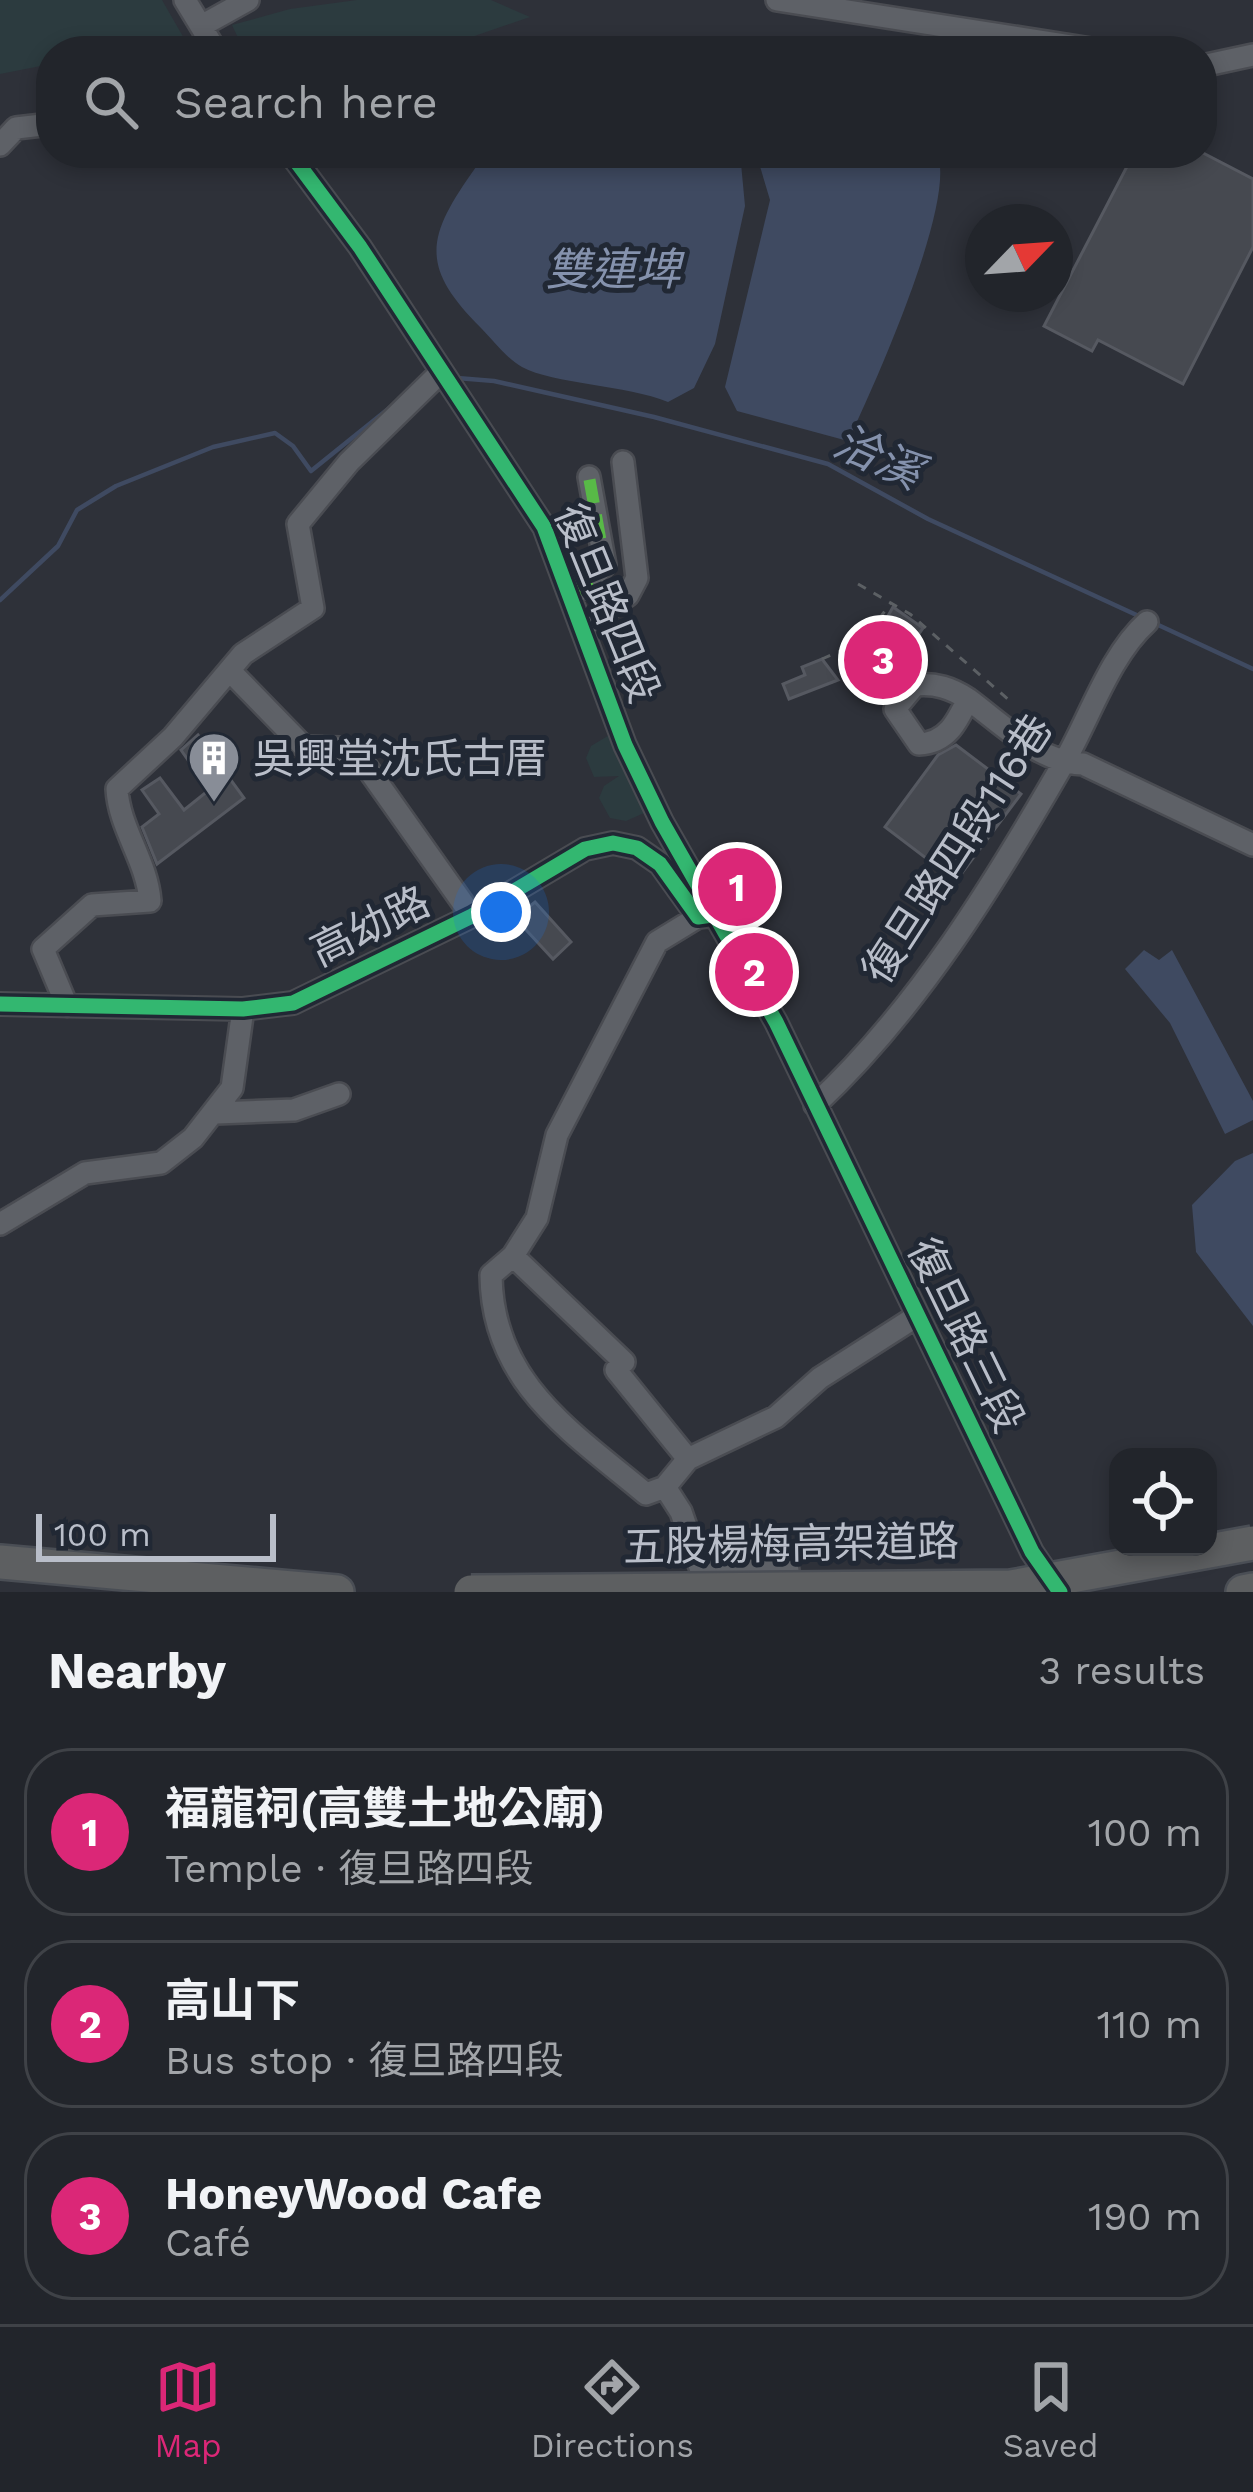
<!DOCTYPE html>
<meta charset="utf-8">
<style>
body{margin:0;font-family:"Work Sans","Noto Sans TC",sans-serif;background:#2a2d33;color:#f1f3f6}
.controls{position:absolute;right:36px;bottom:36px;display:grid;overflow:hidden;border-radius:24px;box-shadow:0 6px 18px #0003}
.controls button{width:108px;height:108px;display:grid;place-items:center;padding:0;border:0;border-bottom:3px solid #3f4247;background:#22252b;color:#f1f3f6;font:60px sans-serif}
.compass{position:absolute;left:965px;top:204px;width:108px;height:108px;border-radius:50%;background:#22252b;box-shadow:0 6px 18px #0003;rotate:65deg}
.scale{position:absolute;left:36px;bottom:30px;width:240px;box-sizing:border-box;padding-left:12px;border:6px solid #b9bec9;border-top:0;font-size:33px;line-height:42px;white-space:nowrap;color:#b9bec9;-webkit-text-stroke:9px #212834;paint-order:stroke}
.you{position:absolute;left:501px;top:912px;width:42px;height:42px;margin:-30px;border:9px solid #fff;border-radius:50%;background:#1a73e8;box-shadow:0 0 0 18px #1a73e833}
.badge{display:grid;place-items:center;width:78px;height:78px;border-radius:50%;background:#db2777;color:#fff;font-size:39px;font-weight:700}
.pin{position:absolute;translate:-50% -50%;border:6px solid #fff;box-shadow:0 3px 12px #0006}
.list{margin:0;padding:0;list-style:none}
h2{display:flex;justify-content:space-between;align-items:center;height:156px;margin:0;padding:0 48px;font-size:51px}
h2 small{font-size:39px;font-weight:400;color:#a2a5a9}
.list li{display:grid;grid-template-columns:78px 1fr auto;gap:36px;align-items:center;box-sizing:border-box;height:168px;margin:0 24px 24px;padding:0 24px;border:3px solid #3f4247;border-radius:48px}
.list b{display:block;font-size:45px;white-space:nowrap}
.list p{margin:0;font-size:39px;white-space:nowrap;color:#a2a5a9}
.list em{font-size:39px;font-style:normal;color:#a2a5a9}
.icon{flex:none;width:66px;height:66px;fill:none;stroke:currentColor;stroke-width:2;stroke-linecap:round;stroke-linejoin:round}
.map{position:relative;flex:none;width:1253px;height:1592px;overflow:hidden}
.search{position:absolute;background:#22252b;box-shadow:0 6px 18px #0003;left:36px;right:36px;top:36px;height:132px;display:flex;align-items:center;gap:30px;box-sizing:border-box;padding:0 42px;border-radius:48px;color:#a2a5a9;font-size:45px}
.sheet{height:732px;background:#22252b}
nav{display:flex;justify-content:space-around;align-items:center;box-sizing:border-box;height:168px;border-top:3px solid #3f4247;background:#22252b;font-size:33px;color:#a2a5a9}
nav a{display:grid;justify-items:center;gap:6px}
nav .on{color:#db2777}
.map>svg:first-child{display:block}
.green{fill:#2c3b3f}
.water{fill:#3f4a61}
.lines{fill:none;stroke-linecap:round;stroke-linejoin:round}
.stream{stroke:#3f4a61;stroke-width:4.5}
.building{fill:#464950;stroke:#565961;stroke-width:3}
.minor-casing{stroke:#4a4c52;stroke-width:26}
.highway-casing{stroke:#4a4e55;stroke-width:38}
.path{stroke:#5c6064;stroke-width:3;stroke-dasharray:9 9;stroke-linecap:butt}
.minor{stroke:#5e6167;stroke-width:21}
.highway{stroke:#5d5f61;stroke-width:33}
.highway-bridge-casing{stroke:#4a4e55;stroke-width:38;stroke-linecap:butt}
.highway-bridge{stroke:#5d5f61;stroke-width:33}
.quiet{stroke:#58b947;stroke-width:12;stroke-dasharray:24 12;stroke-linecap:butt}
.cycleway-casing{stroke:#212834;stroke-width:22}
.cycleway{stroke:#33b770;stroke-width:15}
.labels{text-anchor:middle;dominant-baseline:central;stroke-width:10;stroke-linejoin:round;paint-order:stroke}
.street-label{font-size:42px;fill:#b9bec9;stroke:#212834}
.poi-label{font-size:42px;fill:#b9bec9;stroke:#212834;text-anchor:start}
.water-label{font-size:45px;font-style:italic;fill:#8592ad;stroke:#212834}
</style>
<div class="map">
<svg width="1253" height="1592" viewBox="0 0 1253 1592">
<rect width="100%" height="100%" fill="#2e3139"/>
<path class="green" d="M0,0H162L189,47L51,51V64L0,74Z
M357,0H491L530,17L431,51H244L232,25L290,9Z
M611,734L644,813L626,821L610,818L599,798L604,786L619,776L594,777L586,758L591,746Z"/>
<path class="water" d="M611,153H740L745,206L715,344L694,388L668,402C627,385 553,384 522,367C507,359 493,340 481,328C419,266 426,237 476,167Z
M756,153H937C958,200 872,391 848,441L737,411L725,387L770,200Z
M1144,950L1159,960L1172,950L1253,1101V1120L1225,1134L1170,1023L1125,969Z
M1253,1153V1326L1196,1252L1192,1205L1235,1161Z"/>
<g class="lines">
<path class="stream" d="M457,378L494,381L654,417L828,464L928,519L1143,618
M0,600L58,546L77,510L116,486L213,447L275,433L293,446L311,471L393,405
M1154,623L1253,669"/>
</g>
<path class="building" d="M1134,153H1203L1253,179V247L1183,384L1098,340L1092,351L1044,326Z
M893,607L923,628L880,689L856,673Z
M822,659L838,680L789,699L783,684L805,675L802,667Z
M198,735L244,798L157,864L142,827L159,814L142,790L160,778L184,810L209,790L181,750Z
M956,745L1021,794L956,881L885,827L938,755Z
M535,902L571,942L553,959L515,918Z"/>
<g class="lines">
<g class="minor-casing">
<path id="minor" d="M185,0L216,51
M777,0L1104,51
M203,25L248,0
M1202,66L1253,55
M0,145L16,128L51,124
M290,153L360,247L544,527L625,745L662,822L776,1022L1032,1552L1056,1587
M572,596L605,565L589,477
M584,626L628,595L637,578L623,462
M232,673L304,747L340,748L368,769L472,916
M968,699C957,722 947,743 919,744L895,709L915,685C936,683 951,688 968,699C1002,724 1040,763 1083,764L1253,845
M698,917L657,942L557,1135L537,1218L513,1256L491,1275C492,1383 572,1432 646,1494L665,1487L681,1512L701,1570H788
M0,1004L243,1009L293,1003L472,916L585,849L613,843L637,848L660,864L698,917L707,916
M67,1006L43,949L92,905L150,901C147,861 119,828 117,789L173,737L243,654L313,608L298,524L349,462L440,373
M815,1105C917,1010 994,884 1063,764C1089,720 1109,656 1147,622
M216,1113L294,1110L339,1094
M0,1224L85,1173L161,1163L193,1138L232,1088L243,1009
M513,1256L624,1362
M616,1370L688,1459
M665,1487L688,1459L776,1417L820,1378L917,1316"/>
</g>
<g class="highway-casing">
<path id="highway" d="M0,1562L337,1592
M1243,1592L1253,1590"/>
</g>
<path class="path" d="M858,584L910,614L1010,701
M822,659L864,640L890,604"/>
<use href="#minor" class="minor"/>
<use href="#highway" class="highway"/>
<g class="highway-bridge-casing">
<path id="highway-bridge" d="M471,1592L1011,1587L1253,1543"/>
</g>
<use href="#highway-bridge" class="highway-bridge"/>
<path class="quiet" d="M572,596L605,565L589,477"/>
<g class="cycleway-casing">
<path id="cycleway" d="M290,153L360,247L544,527L625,745L662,822L776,1022L1032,1552L1060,1592
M0,1004L243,1009L293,1003L472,916L585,849L613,843L637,848L660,864L698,917L719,914"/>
</g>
<use href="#cycleway" class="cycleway"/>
</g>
<defs>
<g id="building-pin" transform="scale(2.7)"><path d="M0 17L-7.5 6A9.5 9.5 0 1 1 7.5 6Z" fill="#888d97" stroke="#212834"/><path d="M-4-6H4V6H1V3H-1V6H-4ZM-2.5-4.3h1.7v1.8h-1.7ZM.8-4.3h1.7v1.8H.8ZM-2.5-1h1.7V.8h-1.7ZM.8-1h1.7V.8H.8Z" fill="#fff"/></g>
</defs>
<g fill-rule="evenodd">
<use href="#building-pin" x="214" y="758"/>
</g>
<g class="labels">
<g class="street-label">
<text transform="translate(607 603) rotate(68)">復旦路四段</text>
<text transform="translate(957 849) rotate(-57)">復旦路四段116巷</text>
<text transform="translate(370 926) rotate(-26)">高幼路</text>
<text transform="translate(966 1335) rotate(64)">復旦路三段</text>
<text transform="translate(791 1544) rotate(-1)">五股楊梅高架道路</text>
</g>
<g class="poi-label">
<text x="253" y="758">吳興堂沈氏古厝</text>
</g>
<g class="water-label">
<text x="613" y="269">雙連埤</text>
<text transform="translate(878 457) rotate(24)">洽溪</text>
</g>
</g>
</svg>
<div class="controls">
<button><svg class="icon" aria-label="locate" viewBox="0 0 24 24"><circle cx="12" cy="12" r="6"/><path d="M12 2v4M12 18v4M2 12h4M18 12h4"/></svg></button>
</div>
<svg class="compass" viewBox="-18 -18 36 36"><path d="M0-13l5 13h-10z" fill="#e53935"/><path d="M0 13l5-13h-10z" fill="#a2a5a9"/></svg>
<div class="scale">100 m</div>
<div class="you"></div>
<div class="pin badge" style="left:737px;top:887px">1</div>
<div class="pin badge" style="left:754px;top:972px">2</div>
<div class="pin badge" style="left:883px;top:660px">3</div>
<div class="search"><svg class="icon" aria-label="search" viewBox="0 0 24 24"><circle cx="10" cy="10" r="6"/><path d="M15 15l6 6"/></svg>Search here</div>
</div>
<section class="sheet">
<h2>Nearby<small>3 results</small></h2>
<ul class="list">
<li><span class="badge">1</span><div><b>福龍祠(高雙土地公廟)</b><p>Temple · 復旦路四段</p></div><em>100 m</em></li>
<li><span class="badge">2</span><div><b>高山下</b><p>Bus stop · 復旦路四段</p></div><em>110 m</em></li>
<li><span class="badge">3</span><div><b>HoneyWood Cafe</b><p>Café</p></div><em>190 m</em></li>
</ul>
</section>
<nav>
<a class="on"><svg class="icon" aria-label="map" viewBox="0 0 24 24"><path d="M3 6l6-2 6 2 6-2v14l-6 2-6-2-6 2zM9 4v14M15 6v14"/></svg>Map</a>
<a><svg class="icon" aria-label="directions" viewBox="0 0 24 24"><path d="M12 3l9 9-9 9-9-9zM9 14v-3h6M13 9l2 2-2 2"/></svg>Directions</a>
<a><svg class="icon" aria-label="saved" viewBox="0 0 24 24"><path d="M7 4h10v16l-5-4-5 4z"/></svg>Saved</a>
</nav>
